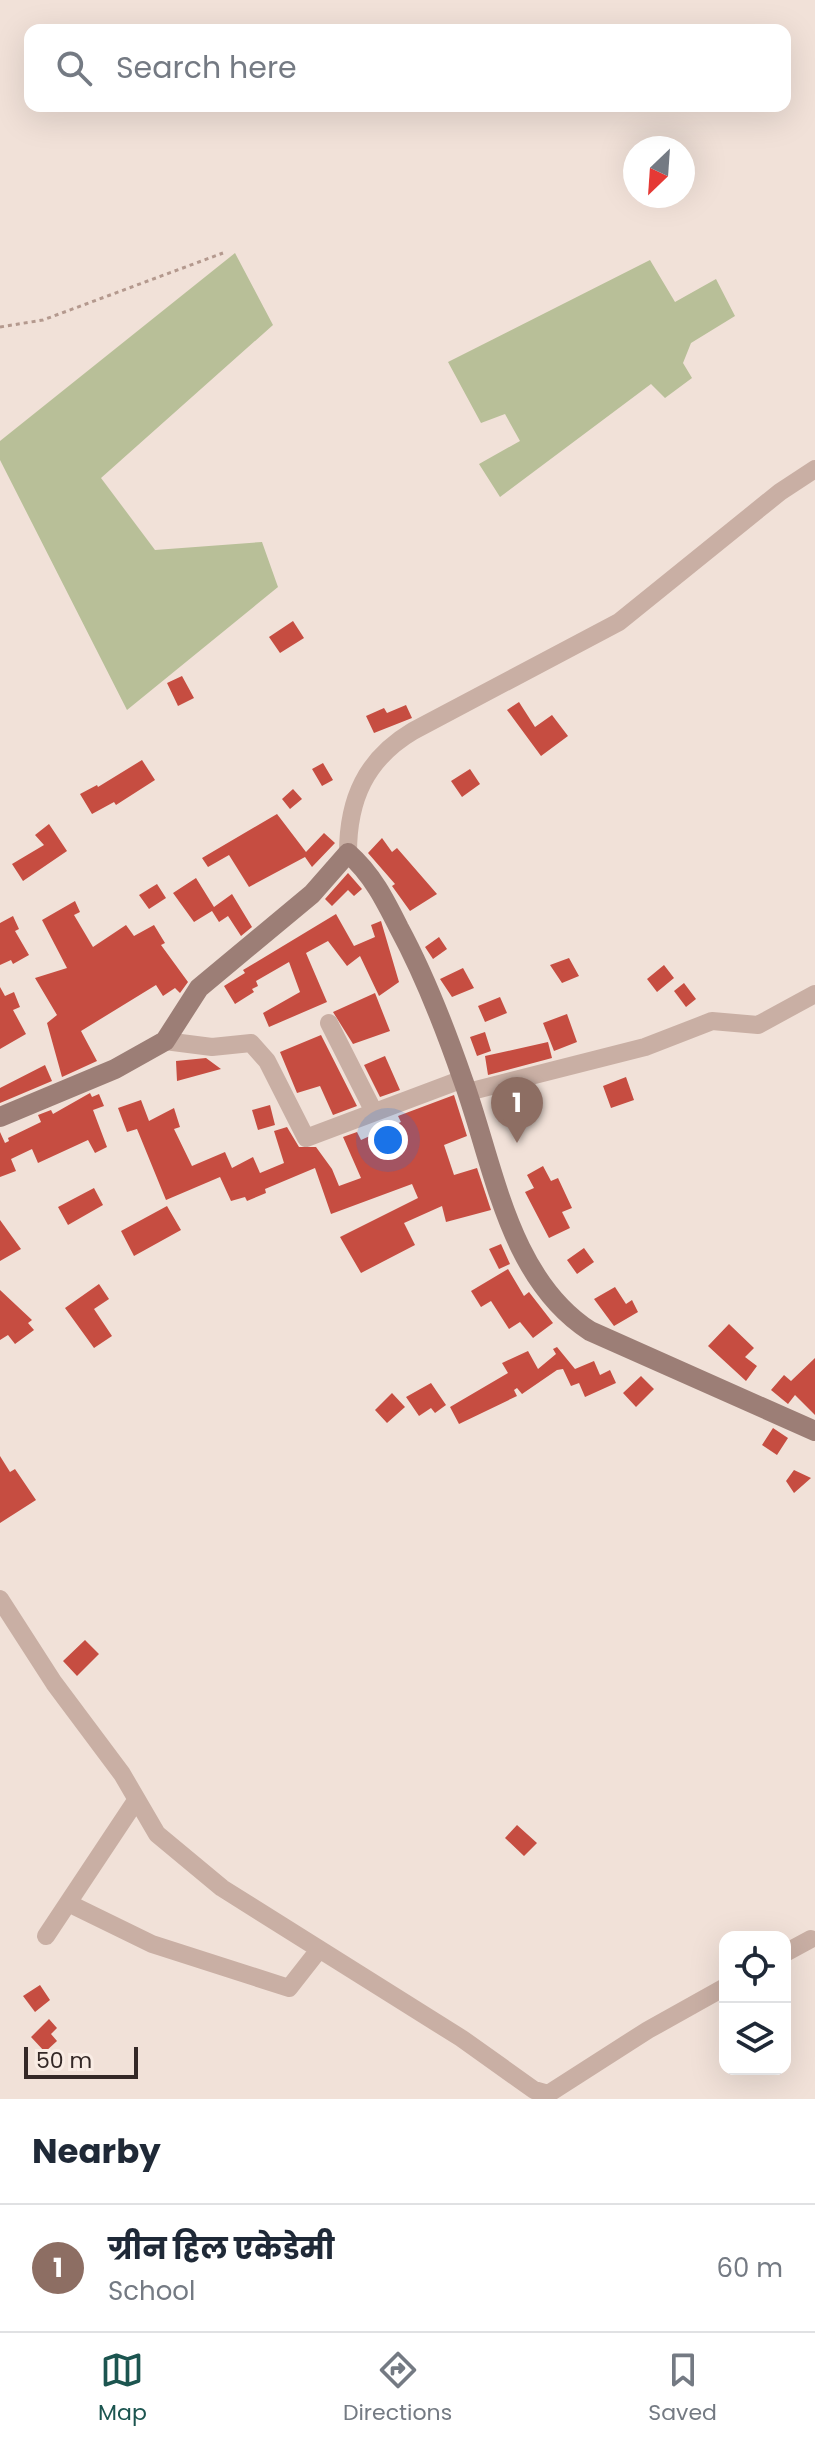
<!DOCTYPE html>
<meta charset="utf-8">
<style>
body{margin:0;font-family:Poppins,"Noto Sans Devanagari",sans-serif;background:#f6f6f7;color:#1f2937}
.controls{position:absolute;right:24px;bottom:24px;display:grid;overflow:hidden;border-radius:16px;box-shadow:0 8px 32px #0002}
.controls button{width:72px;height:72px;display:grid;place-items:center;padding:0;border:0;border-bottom:2px solid #e0e1e3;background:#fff;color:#1f2937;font:40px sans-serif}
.compass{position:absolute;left:623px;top:136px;width:72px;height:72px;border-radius:50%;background:#fff;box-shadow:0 8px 32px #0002;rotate:205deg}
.scale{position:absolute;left:24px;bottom:20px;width:114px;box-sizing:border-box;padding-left:8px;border:4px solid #342826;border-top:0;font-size:22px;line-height:28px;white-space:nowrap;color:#342826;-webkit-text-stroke:6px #f9ece4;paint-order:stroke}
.you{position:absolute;left:388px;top:1140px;width:28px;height:28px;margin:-20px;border:6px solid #fff;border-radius:50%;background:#1a73e8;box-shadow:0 0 0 12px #1a73e833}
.badge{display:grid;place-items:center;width:52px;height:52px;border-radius:50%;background:#1c5550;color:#fff;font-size:26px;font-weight:700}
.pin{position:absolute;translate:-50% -66px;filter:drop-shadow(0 2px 4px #0008)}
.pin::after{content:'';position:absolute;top:42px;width:28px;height:24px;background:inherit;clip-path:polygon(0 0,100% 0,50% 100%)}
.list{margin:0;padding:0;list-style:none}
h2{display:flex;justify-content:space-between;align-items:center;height:104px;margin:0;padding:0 32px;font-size:34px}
h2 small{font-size:26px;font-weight:400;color:#747a83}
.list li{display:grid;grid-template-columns:52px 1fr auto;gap:24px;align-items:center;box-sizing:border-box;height:128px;padding:0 32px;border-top:2px solid #e0e1e3}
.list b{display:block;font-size:30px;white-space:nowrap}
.list p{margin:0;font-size:26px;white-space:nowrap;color:#747a83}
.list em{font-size:26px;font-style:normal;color:#747a83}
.icon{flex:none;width:44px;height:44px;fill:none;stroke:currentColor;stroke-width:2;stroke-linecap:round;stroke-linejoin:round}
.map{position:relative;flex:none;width:815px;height:2099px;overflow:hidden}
.search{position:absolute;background:#fff;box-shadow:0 8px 32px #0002;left:24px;right:24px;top:24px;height:88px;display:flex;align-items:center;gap:20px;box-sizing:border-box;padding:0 28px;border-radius:16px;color:#747a83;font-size:30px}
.sheet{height:232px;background:#fff}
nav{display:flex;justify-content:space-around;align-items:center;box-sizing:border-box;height:112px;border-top:2px solid #e0e1e3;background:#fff;font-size:22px;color:#747a83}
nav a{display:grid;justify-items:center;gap:4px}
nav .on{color:#1c5550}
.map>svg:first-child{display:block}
.green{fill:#b8bf98}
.building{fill:#c64d41}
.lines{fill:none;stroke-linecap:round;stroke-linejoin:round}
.path{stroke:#b4998e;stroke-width:3;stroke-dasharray:4 4;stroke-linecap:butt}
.street{stroke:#c9afa4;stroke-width:18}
.secondary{stroke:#9c7e76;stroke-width:20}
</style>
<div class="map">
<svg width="815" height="2099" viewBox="0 0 815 2099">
<rect width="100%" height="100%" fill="#f1e1d8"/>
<path class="green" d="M235,253L273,325L101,478L155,550L262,542L278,587L127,710L0,460V441Z
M650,260L675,302L716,279L735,316L691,343L683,363L692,378L665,398L651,384L500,497L479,464L520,441L505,414L481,423L448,362Z"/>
<path class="building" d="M293,621L304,638L280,653L269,637Z
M182,676L194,698L178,706L167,683Z
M519,702L535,727L552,715L568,736L541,756L507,710Z
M406,705L412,718L374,733L366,716L384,708L387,713Z
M142,760L155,780L116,805L114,802L92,814L80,794L97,785L98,787Z
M323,763L333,780L322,786L312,769Z
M470,769L480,784L462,797L451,781Z
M293,789L302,799L290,809L282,799Z
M277,814L306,852L324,833L335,843L312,867L305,857L249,887L229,855L208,867L202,858Z
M49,824L67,851L23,881L12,864L44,845L35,835Z
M382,838L392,852L397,848L437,894L410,911L392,886L395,884L368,853Z
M348,873L362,889L354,896L348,890L332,906L325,899Z
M196,878L214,907L232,894L252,927L241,936L228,916L219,922L212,911L194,922L173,893Z
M157,884L166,898L149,909L139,895Z
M75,901L80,912L74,915L93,947L126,925L134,936L154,925L165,943L161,945L188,982L180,993L175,988L163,996L156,985L81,1031L97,1061L62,1077L47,1023L57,1015L35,978L67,968L42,920Z
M336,914L354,946L375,937L371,925L381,921L399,982L379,996L360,956L347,966L328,941L306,953L327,1002L269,1027L263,1013L300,992L289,962L256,981L258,986L252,989L254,992L235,1004L224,986L245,973L243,970Z
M13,916L19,929L15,931L29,955L13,964L11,960L0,965V923Z
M439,937L447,949L433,959L425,947Z
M569,958L579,976L562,983L550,965Z
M664,965L674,978L657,992L647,979Z
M463,968L474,988L452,997L440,979Z
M684,983L696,999L686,1007L674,991Z
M0,987L5,996L14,992L20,1007L13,1010L26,1034L0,1049Z
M375,993L390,1031L353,1044L333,1012Z
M500,997L507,1013L485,1022L478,1006Z
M567,1014L577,1042L554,1051L543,1023Z
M485,1032L491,1051L477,1056L470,1037Z
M321,1035L357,1106L333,1115L320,1086L297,1093L280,1052Z
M548,1042L552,1058L488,1075L485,1056Z
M385,1056L400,1090L380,1097L364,1065Z
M206,1058L221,1069L177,1081L176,1061Z
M45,1065L52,1081L0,1103V1088Z
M626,1077L634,1100L611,1108L603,1086Z
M90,1093L92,1097L99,1094L104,1106L93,1110L107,1147L95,1153L88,1140L38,1163L32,1149L11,1159L16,1171L0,1177V1132L5,1143L9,1141L8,1138L41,1122L38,1115L51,1110L53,1114Z
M454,1095L467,1136L444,1145L454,1175L477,1168L491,1210L446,1222L442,1206L404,1223L415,1245L361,1273L340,1237L418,1198L412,1184L331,1214L315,1168L265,1189L266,1193L247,1201L245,1197L231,1201L220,1177L166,1200L137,1129L127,1132L118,1108L141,1100L149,1121L174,1108L180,1127L174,1129L192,1166L225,1152L232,1168L253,1157L260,1173L284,1163L274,1131L287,1127L299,1147H316L332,1169L339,1186L361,1178L343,1137L357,1132L361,1140L401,1122L398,1116Z
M270,1105L275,1125L258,1130L252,1110Z
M543,1166L551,1181L558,1178L572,1208L562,1212L570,1228L549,1238L525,1192L534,1188L527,1175Z
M94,1188L103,1205L68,1225L58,1207Z
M167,1206L181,1230L134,1256L121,1231Z
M0,1220L21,1249L0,1261Z
M501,1244L510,1264L499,1269L489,1249Z
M584,1248L594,1262L577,1274L567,1260Z
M508,1269L524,1296L529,1292L553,1323L533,1338L520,1322L509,1329L491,1301L481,1307L471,1291Z
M99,1284L109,1299L94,1309L112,1336L94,1348L65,1308Z
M615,1287L626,1304L632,1300L638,1312L614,1326L594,1299Z
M0,1290L32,1320L28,1323L34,1330L15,1344L8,1335L0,1340Z
M729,1324L754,1348L745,1357L757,1366L746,1381L708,1346Z
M557,1347L575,1369L594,1361L600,1375L610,1370L616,1383L585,1397L579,1383L571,1386L563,1369L557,1370L522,1394L517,1388L514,1390L517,1396L459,1424L450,1407L508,1373L502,1363L528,1351L538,1369L556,1354L553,1349Z
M815,1358V1415L795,1395L788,1404L771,1390L784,1375L791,1381Z
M641,1376L654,1389L636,1407L623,1393Z
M431,1383L446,1405L435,1413L431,1408L419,1416L406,1397Z
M392,1393L405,1407L387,1423L375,1410Z
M773,1428L788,1438L777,1455L762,1445Z
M0,1456L10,1472L15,1469L36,1500L0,1523Z
M794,1470L811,1478L794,1493L786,1481Z
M85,1640L99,1654L77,1676L63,1661Z
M517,1825L537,1843L524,1856L505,1838Z
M40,1985L50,2000L35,2012L23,1996Z
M49,2019L57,2028L51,2034L57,2041L45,2052L31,2037Z"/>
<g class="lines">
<path class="path" d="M0,327L43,320L223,253"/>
<path class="street" d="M348,853C348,799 366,759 413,731L619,622L780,492L815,469
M329,1023L374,1112
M165,1041L212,1047L251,1043L267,1061L306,1138L463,1079
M468,1092L645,1047L712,1021L758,1025L815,994
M0,1599L54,1683L122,1774L157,1834L222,1888L461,2038L534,2090L548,2094L648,2030L725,1987
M68,1903L152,1944L289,1988L318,1951
M46,1936L135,1802
M785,1953L811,1939"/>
<path class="secondary" d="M0,1117L115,1069L165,1041L199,988L312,894L348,853C372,874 385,900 399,928C425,976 445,1028 463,1080C494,1165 508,1278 590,1331L815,1431"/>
</g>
</svg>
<div class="controls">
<button><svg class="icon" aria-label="locate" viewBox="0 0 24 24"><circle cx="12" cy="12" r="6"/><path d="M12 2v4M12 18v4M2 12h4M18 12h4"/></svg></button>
<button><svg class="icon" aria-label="layers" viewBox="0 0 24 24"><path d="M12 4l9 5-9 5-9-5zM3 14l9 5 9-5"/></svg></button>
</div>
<svg class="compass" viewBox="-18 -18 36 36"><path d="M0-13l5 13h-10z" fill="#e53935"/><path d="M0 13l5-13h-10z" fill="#747a83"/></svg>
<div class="scale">50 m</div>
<div class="you"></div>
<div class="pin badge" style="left:517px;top:1143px;background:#8d6e63">1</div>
<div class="search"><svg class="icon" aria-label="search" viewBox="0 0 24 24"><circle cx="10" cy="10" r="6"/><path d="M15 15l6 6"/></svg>Search here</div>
</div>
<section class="sheet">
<h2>Nearby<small></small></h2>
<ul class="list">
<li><span class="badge" style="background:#8d6e63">1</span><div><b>ग्रीन हिल एकेडेमी</b><p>School</p></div><em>60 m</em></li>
</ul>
</section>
<nav>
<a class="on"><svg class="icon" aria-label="map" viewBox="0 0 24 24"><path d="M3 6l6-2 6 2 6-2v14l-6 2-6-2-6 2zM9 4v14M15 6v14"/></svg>Map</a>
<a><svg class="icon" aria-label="directions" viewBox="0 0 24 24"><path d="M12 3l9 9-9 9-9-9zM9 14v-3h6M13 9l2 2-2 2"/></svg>Directions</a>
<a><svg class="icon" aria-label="saved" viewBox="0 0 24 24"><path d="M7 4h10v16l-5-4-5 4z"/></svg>Saved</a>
</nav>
